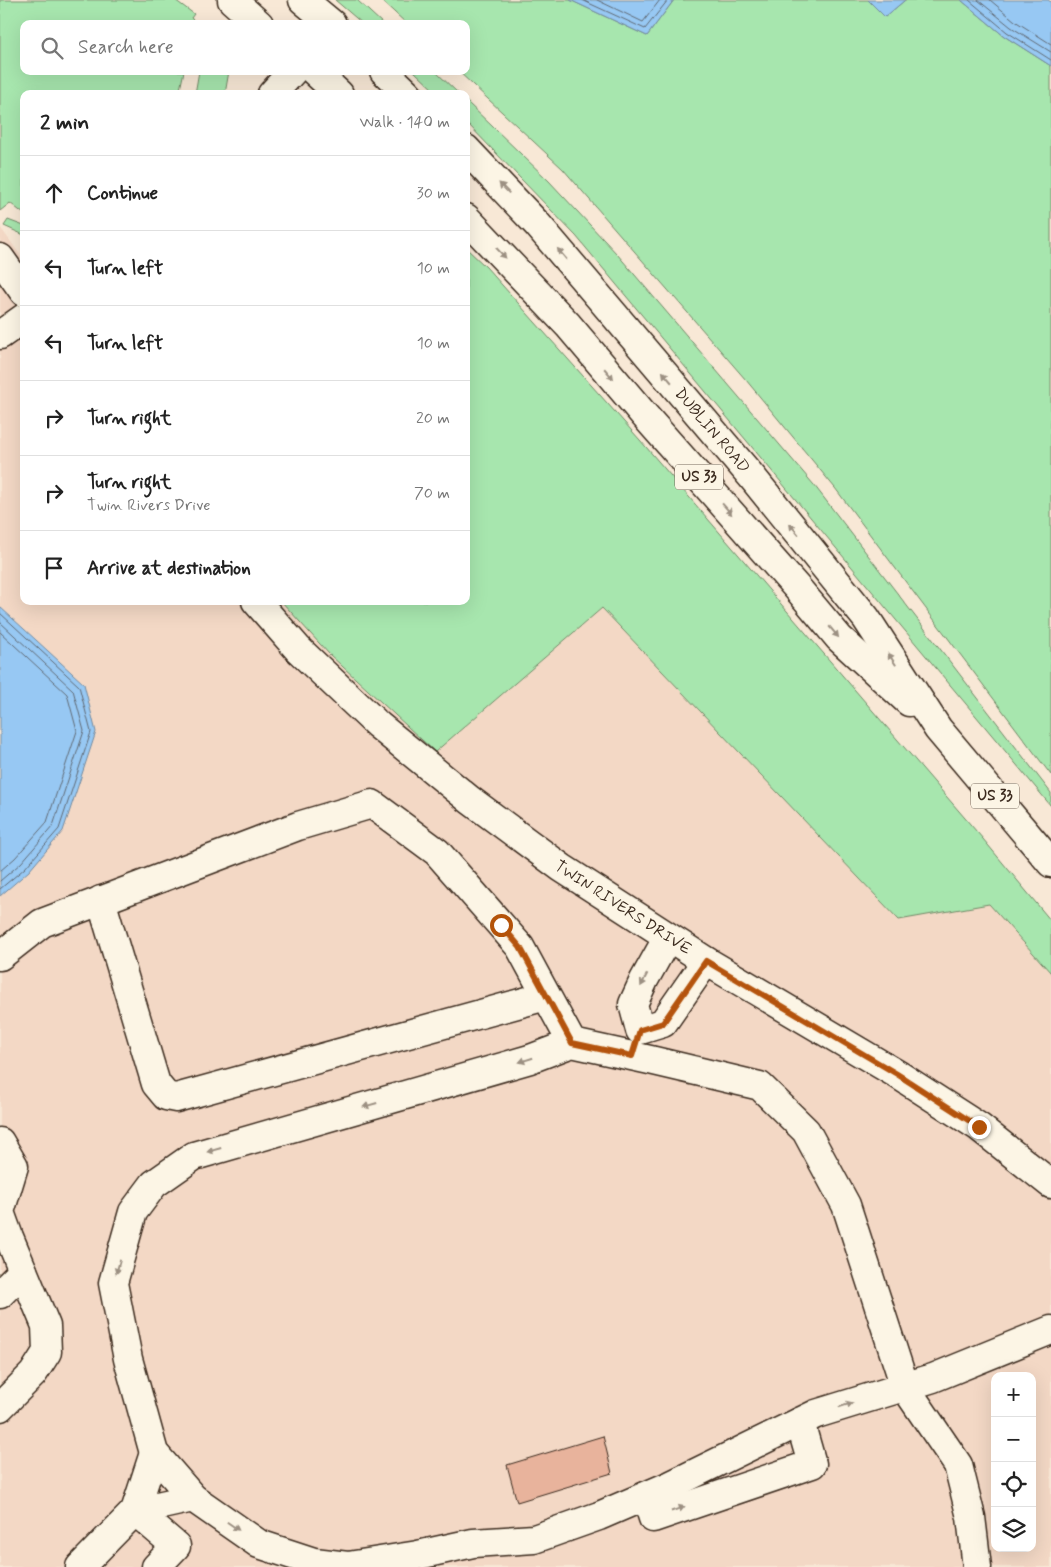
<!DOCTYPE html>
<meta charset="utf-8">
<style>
body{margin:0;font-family:Mynerve,sans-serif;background:#f6f6f6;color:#222}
.controls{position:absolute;right:15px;bottom:15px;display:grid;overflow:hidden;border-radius:10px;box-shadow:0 5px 20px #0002}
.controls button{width:45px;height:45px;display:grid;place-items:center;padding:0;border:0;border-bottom:1px solid #e0e0e0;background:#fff;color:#222;font:25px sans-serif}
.stop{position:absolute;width:15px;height:15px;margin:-11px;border:4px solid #b45309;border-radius:50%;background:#fff}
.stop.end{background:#b45309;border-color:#fff;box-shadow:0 1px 5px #0008}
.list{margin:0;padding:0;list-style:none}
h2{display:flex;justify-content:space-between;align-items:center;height:65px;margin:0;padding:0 20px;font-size:21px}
h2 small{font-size:16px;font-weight:400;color:#767676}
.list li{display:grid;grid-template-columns:32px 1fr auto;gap:15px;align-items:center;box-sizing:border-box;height:75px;padding:0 20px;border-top:1px solid #e0e0e0}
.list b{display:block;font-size:19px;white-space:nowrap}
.list p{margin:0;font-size:16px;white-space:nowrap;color:#767676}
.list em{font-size:16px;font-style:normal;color:#767676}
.icon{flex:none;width:28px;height:28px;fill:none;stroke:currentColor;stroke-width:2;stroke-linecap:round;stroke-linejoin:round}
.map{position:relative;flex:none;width:1051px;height:1567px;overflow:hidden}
.search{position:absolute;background:#fff;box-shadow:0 5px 20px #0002;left:20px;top:20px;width:450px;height:55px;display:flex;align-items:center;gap:12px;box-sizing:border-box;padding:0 18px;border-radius:10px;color:#767676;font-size:19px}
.panel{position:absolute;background:#fff;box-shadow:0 5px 20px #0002;left:20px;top:90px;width:450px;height:515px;border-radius:10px}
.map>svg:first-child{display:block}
.built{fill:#f3d8c5;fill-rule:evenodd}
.green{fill:#a7e6ae;stroke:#718866}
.water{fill:#97c8f3;stroke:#72899e}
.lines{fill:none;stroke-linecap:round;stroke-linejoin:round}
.shore{stroke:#606973;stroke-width:1}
.building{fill:#e8b39c;stroke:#3b2a1e}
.minor-casing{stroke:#3b2a1e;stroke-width:31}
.major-casing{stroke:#3b2a1e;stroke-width:31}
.minor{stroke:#fcf5e5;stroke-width:28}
.major{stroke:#fcf5e5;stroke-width:28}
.oneway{fill:#9c9082}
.route{stroke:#b45309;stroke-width:6}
.labels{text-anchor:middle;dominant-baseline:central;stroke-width:4;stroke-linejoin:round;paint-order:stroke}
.shield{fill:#fcf5e5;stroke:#75675a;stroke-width:1}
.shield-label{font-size:15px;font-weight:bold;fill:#3b2a1e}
.street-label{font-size:16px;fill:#3b2a1e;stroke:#fcf5e5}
</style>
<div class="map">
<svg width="1051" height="1567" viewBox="0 0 1051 1567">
<rect width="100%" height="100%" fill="#f8e8d6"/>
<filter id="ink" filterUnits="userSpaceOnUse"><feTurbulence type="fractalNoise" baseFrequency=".02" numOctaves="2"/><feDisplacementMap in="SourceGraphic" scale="10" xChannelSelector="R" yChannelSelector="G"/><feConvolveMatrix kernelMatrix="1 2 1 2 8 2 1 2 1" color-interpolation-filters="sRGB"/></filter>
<g filter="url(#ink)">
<path class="built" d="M0,227L24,260V601H281L329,654L435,752L602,608L899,920L989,904L1051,973V1567H0V896L29,871L84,684L0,607ZM995,1376H1032V1548H995Z"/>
<path class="green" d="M0,0H175L194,14L191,18L198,24H24V71H184L179,94H24V214L10,203L0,211Z
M335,0H357L383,24H363Z
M381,0H570L647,36L674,0H868L885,17L905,0H961L1004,36L1051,66V775L835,488L746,380L563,169L458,71H466V24H407Z
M199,71H229L225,94H195Z
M414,71H435L459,94H438Z
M466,101L549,181L617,254L814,485L1051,793V806L576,236L466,122Z
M8,220L24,226V235L4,226Z
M466,248L486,267L640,440L983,839L1051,921V973L989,904L899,920L602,608L435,752L329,654L281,601H466Z"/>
<path class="water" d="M570,0H674L647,36Z
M868,0H905L885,17Z
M961,0H1048L1051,2V66L1004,36Z
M0,607L84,684L96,732L63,831L29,871L0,896Z"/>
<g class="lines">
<path class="shore" d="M582,0L645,29L668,0
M597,0L643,22L660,0
M969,0L1007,32L1051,60
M978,0L1011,27L1051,52
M990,0L1015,21L1051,44
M0,613L79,686L91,732L59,829L25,868L0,889
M0,622L73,690L84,731L53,826L21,863L0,881
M0,632L67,694L77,731L47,822L15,858L0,871"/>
</g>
<path class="building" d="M603,1436L612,1473L517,1502L507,1465Z"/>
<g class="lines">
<g class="minor-casing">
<g id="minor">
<path d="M0,335L24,318"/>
<path id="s1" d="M256,601L298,649L378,725L470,800L562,868L706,961L897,1074L979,1127L1051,1184"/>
<path d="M101,900L156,1084L166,1096L176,1098L546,996"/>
<path d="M668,937L644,980L633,1004L640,1030L663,1023L706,961"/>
<path d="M0,956L42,923L298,826L372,804L437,852L520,947L572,1043L650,1060L760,1086L806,1131L846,1205L905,1387L958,1465L971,1517L977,1567"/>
<path d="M572,1043L530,1059L194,1156L154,1184L133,1212L113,1283L128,1359L154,1453L193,1498L259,1544L314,1562L348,1566L418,1555L473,1543L534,1539L599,1516L671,1485L816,1414L933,1378L1051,1330"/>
<path d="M0,1142L14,1166L0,1212L9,1237L46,1326L47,1352L33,1374L0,1407"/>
<path d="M0,1294L23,1271"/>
<path d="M154,1453L135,1511L193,1498"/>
<path d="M646,1496L653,1518L812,1464L800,1422"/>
<path d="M80,1567L135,1511L176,1546L156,1567"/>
</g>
</g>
<g class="major-casing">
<g id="major">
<path d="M232,0L259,24"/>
<path d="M303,0L332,24"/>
<path d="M314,71L339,94"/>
<path d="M384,71L408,94"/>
<path d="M272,94L293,71"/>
<path id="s2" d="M466,149L537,224L752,477L866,618L938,729L1051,863"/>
<path d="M466,218L568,325L645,416L798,589L839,638L909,702"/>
<path d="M0,258L24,292"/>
</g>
</g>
<use href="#minor" class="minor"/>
<use href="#major" class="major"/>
</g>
<defs><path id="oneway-solid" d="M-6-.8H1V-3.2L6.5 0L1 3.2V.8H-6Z" transform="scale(1.25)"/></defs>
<g class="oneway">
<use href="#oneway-solid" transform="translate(504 188) rotate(-134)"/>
<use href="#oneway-solid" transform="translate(501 253) rotate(47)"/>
<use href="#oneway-solid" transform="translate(562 254) rotate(-130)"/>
<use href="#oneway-solid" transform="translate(609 374) rotate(50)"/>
<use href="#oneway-solid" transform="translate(667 377) rotate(-130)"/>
<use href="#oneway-solid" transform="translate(727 509) rotate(49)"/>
<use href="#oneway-solid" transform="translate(794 529) rotate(-129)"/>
<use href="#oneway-solid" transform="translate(834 632) rotate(50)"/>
<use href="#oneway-solid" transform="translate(892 659) rotate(-123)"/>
<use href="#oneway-solid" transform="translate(644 980) rotate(117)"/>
<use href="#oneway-solid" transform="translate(526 1060) rotate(163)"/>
<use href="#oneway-solid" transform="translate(370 1105) rotate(164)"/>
<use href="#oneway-solid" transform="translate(214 1150) rotate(164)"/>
<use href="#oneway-solid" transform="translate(118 1267) rotate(106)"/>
<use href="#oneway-solid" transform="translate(846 1405) rotate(-17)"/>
<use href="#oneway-solid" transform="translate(678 1509) rotate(-19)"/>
<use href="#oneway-solid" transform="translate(233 1526) rotate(35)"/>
</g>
</g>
<g class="lines" filter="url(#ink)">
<path class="route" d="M501,925L520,947L572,1043L632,1056L640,1030L663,1023L706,961L897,1074L979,1127"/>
</g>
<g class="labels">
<g class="shield">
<rect x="675" y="464.5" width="48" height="25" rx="4"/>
<rect x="971" y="783.5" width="48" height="25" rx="4"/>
</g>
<g class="shield-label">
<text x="699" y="477">US 33</text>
<text x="995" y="796">US 33</text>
</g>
<g class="street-label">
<text stroke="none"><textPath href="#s2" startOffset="374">DUBLIN ROAD</textPath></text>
<text stroke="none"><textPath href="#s1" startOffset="480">TWIN RIVERS DRIVE</textPath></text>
</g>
</g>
</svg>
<div class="controls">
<button>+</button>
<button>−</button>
<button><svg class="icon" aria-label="locate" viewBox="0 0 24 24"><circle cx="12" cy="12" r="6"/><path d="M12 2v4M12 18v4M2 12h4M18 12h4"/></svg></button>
<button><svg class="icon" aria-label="layers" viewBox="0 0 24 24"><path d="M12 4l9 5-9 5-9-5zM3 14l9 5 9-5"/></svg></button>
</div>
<div class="stop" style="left:501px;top:925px"></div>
<div class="stop end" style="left:979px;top:1127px"></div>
<div class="search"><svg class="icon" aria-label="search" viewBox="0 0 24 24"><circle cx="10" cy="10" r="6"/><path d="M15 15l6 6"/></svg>Search here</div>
<section class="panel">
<h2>2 min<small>Walk · 140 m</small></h2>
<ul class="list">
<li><svg class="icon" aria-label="ahead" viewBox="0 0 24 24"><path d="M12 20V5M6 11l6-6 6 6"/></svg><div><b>Continue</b></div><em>30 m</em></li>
<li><svg class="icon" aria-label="left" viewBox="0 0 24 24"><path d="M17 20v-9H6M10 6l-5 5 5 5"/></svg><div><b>Turn left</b></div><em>10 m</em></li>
<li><svg class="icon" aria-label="left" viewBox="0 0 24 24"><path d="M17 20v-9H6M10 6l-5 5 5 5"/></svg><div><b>Turn left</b></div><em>10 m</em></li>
<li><svg class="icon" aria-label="right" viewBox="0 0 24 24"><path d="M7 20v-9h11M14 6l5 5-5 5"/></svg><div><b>Turn right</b></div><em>20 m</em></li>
<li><svg class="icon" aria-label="right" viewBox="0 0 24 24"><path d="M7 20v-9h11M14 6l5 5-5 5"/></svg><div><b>Turn right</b><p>Twin Rivers Drive</p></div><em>70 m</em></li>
<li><svg class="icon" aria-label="arrive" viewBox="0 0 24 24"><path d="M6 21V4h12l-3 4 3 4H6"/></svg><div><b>Arrive at destination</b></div></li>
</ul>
</section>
</div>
